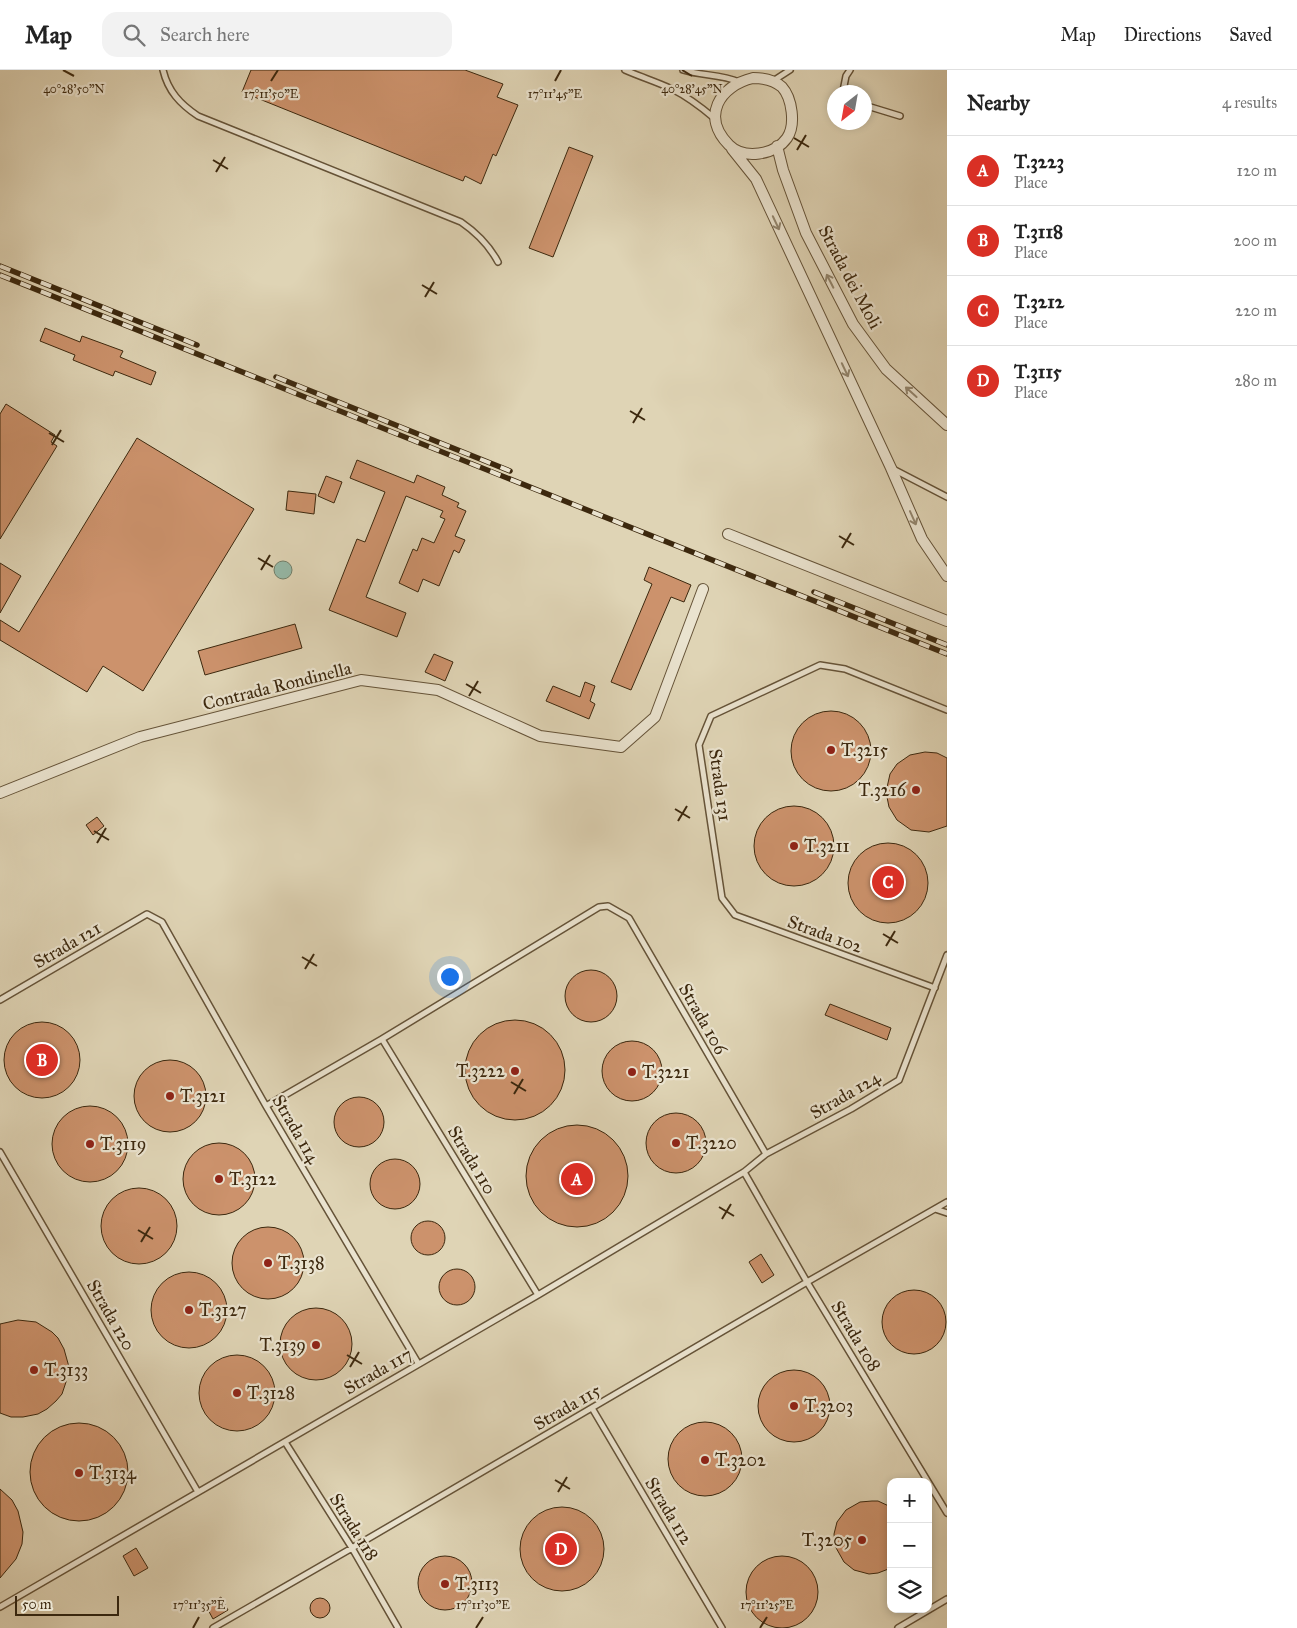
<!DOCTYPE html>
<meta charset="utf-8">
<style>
body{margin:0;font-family:"IM FELL Great Primer",serif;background:#f2f2f2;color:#222}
.controls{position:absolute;right:15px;bottom:15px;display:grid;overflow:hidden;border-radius:10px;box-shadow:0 2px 8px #0003}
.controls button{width:45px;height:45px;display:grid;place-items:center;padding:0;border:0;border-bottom:1px solid #e0e0e0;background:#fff;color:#222;font:25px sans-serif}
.compass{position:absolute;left:827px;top:15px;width:45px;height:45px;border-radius:50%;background:#fff;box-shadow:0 2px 8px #0003;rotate:211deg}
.scale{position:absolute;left:15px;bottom:12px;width:104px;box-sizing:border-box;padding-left:5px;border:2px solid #3c280e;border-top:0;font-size:14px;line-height:18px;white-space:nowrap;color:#3c280e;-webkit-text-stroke:4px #eae3cf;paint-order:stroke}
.you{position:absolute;left:449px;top:906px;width:18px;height:18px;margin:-12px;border:4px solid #fff;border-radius:50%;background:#1a73e8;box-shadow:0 0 0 8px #1a73e833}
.badge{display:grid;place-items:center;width:32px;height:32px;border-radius:50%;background:#d93025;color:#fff;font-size:16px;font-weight:700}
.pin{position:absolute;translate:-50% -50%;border:2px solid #fff;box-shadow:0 1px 5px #0006}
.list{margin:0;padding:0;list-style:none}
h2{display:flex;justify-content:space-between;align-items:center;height:65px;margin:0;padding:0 20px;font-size:21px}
h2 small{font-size:16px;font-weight:400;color:#767676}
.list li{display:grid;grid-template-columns:32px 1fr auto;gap:15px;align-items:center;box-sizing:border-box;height:70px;padding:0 20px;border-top:1px solid #e0e0e0}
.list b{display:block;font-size:19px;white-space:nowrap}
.list p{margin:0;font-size:16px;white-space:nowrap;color:#767676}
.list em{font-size:16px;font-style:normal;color:#767676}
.icon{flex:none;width:28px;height:28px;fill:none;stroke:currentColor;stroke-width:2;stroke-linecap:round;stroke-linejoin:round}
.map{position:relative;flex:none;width:947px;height:1558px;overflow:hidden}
header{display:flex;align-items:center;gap:30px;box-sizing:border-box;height:70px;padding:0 25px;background:#fff;border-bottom:1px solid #e0e0e0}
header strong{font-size:24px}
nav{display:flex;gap:28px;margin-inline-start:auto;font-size:18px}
.search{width:350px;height:45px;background:#f2f2f2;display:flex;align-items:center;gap:12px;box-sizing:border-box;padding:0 18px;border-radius:15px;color:#767676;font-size:19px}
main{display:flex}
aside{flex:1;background:#fff}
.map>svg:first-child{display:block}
.water{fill:#95b9a8;stroke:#717f6a}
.building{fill:#cc926c;stroke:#3c280e}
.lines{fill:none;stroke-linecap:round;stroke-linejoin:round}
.service-casing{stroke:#655338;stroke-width:8}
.minor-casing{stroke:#655338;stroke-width:12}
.service{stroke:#eae3cf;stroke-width:5}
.minor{stroke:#eae3cf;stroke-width:10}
.rail-casing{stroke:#3c280e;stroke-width:5.5}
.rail{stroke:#eae3cf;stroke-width:4;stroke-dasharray:11;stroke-linecap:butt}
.oneway{stroke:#93866e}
.ticks{fill:none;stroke:#3c280e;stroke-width:2}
.poi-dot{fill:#8f2418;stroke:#eae3cf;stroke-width:2}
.labels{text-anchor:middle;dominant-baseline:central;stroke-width:4.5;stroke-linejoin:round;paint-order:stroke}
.street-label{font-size:18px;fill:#3c280e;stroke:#eae3cf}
.poi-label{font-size:18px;fill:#3c280e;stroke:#eae3cf;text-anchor:start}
.ticks-label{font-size:12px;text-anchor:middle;fill:#3c280e;stroke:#eae3cf;stroke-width:4.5;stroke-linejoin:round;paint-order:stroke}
</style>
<header>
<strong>Map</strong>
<div class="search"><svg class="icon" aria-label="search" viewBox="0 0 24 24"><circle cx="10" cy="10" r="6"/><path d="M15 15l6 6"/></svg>Search here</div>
<nav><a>Map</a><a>Directions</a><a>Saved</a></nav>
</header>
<main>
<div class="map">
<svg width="947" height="1558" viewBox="0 0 947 1558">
<rect width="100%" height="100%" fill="#dfd4b5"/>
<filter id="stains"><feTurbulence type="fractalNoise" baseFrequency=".004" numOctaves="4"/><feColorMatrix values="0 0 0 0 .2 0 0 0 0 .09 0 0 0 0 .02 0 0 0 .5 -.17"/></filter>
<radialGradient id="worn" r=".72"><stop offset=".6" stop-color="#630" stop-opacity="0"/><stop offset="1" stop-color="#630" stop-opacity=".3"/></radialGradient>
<path class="water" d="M274 500a9 9 0 1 1 18 0a9 9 0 1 1-18 0Z"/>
<path class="building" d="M251,0H465L503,14L497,27L518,35L496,86L493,84L481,114L465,106L463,111L242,22Z
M569,77L593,86L553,187L529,178Z
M45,258L80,272L82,266L123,281L120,287L156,302L151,315L115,301L113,306L73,290L75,285L40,271Z
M6,334L55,365L51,372L57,376L0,469V344Z
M137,368L254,439L143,621L103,596L87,622L0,570V550L19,562Z
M357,390L414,413L417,405L445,417L442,425L459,433L457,437L466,441L455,466L465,470L459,483L454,480L439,516L423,509L418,522L399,513L413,479L417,481L422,468L434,473L445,449L440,447L443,441L406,426L366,527L406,543L397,567L329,540L357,469L365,472L385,422L350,408Z
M326,406L342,412L334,433L318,426Z
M288,421L316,424L314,444L286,440Z
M0,493L21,506L0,543Z
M649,497L691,515L684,532L671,527L631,620L611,612L652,514L644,510Z
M295,554L302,578L205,605L198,581Z
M434,584L453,592L445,611L425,602Z
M585,612L595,616L590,631L595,634L589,649L546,631L553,616L580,627Z
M791 681a40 40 0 1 1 80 0a40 40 0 1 1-80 0Z
M925,682L937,683L947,688V756L929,762L911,760L897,750L889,737L886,722L890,704L897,694L910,685Z
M754 776a40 40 0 1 1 80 0a40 40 0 1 1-80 0Z
M97,747L104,756L93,765L86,755Z
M848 813a40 40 0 1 1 80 0a40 40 0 1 1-80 0Z
M565 926a26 26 0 1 1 52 0a26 26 0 1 1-52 0Z
M830,934L891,958L887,970L825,945Z
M465 1000a50 50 0 1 1 100 0a50 50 0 1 1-100 0Z
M4 990a38 38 0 1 1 76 0a38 38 0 1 1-76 0Z
M602 1001a30 30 0 1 1 60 0a30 30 0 1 1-60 0Z
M134 1026a36 36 0 1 1 72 0a36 36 0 1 1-72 0Z
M334 1052a25 25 0 1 1 50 0a25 25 0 1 1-50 0Z
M52 1074a38 38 0 1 1 76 0a38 38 0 1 1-76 0Z
M646 1073a30 30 0 1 1 60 0a30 30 0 1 1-60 0Z
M526 1106a51 51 0 1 1 102 0a51 51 0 1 1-102 0Z
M183 1109a36 36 0 1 1 72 0a36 36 0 1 1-72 0Z
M370 1114a25 25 0 1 1 50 0a25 25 0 1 1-50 0Z
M101 1156a38 38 0 1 1 76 0a38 38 0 1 1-76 0Z
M411 1168a17 17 0 1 1 34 0a17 17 0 1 1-34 0Z
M232 1193a36 36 0 1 1 72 0a36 36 0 1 1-72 0Z
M761,1184L774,1205L762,1213L749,1192Z
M439 1217a18 18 0 1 1 36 0a18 18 0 1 1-36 0Z
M151 1240a38 38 0 1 1 76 0a38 38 0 1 1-76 0Z
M882 1252a32 32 0 1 1 64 0a32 32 0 1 1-64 0Z
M280 1274a36 36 0 1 1 72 0a36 36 0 1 1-72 0Z
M18,1250L36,1252L52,1262L58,1268L64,1279L69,1297L66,1312L62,1324L56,1331L47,1339L38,1344L23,1347H11L0,1343V1254Z
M199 1323a38 38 0 1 1 76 0a38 38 0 1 1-76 0Z
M758 1336a36 36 0 1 1 72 0a36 36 0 1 1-72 0Z
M668 1389a37 37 0 1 1 74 0a37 37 0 1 1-74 0Z
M30 1402a49 49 0 1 1 98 0a49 49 0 1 1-98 0Z
M0,1419L12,1430L18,1441L23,1462L22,1474L16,1489L0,1508Z
M872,1431H878L891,1437V1498L878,1503L869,1504L854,1500L844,1492L835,1476L834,1464L837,1452L846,1440L860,1432Z
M520 1479a42 42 0 1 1 84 0a42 42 0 1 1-84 0Z
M136,1478L148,1498L134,1506L123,1486Z
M746 1522a36 36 0 1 1 72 0a36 36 0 1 1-72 0Z
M418 1513a27 27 0 1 1 54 0a27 27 0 1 1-54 0Z
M221,1527L228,1540L213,1549L206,1536Z
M310 1538a10 10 0 1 1 20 0a10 10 0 1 1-20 0Z"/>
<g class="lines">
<g class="service-casing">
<path id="service" d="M163,0C168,21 180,34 198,46L461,152C477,163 489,175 498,192
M625,0C641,7 657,12 672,19C688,27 701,37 714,48
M683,0C701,6 721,4 739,12
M773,11L790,0
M844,22L843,21L846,6L850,0
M864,35L900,46
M893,399L947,427
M935,918L735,845L722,828L699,675L711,646L820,595L845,599L947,640
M0,930L147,844L162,852L266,1036L418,1293
M382,969L538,1225
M266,1036L382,969L599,837L608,836L629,848L766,1084
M0,1082L198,1422
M744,1102L807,1212L947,1443
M935,1139L947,1143
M592,1338L722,1558
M285,1372L352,1478L398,1558
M0,1537L538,1225L744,1102L766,1084L851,1039L899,1010L947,885
M213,1558L352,1478L807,1212L947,1132
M898,1558L947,1529"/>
</g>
<g class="minor-casing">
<path id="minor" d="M753,8C763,8 774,10 782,17C792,28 796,55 787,68C775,85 744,90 729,75C701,47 719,16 753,8Z
M777,76L783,100L806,163L853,254L886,299L947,355
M732,79L756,109L891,398L922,469L947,506
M728,464L947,551
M0,723L140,667L361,610L438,620L540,666L621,677L655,647L703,519"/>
</g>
<use href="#service" class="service"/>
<use href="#minor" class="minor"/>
<g class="rail-casing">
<path id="rail" d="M0,196L197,275
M0,205L947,584
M276,307L510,401
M814,522L947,575"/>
</g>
<use href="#rail" class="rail"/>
</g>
<defs><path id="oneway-shaft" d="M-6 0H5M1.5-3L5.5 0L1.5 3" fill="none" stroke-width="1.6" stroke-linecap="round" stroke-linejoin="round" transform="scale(1.25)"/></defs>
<g class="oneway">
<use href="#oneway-shaft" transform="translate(776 153) rotate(65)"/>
<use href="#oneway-shaft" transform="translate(830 211) rotate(-117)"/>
<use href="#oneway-shaft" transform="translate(845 300) rotate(65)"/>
<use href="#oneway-shaft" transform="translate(911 322) rotate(-138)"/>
<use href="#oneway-shaft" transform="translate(913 448) rotate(66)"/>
</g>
<path class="ticks" d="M63,0L74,6M682,0L692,6M271,11L278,0M555,11L561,0M794,68L809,77M797,80L806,65M213,90L228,99M216,102L225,87M422,215L437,224M425,227L434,212M630,341L645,350M633,353L642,338M49,363L64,372M52,375L61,360M839,466L854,475M842,478L851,463M258,488L273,497M261,500L270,485M466,614L481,623M469,626L478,611M675,739L690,748M678,751L687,736M94,761L109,770M97,773L106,758M883,864L898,873M886,876L895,861M302,887L317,896M305,899L314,884M511,1012L526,1021M514,1024L523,1009M719,1137L734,1146M722,1149L731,1134M138,1160L153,1169M141,1172L150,1157M347,1285L362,1294M350,1297L359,1282M555,1410L570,1419M558,1422L567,1407M193,1558L199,1547M476,1558L483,1547M760,1558L767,1547"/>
<g class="poi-dot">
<circle cx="831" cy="680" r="5"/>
<circle cx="916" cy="720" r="5"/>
<circle cx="794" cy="776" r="5"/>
<circle cx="515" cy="1001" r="5"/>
<circle cx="632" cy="1002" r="5"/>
<circle cx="170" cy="1026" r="5"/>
<circle cx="676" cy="1073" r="5"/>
<circle cx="90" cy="1074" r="5"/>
<circle cx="219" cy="1109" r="5"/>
<circle cx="268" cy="1193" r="5"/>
<circle cx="189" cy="1240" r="5"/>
<circle cx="316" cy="1275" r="5"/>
<circle cx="34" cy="1300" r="5"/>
<circle cx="237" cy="1323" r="5"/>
<circle cx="794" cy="1336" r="5"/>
<circle cx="705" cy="1390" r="5"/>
<circle cx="79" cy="1403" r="5"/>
<circle cx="862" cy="1470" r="5"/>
<circle cx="445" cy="1514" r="5"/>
</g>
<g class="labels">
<g class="street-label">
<text transform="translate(850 207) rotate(62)">Strada dei Moli</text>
<text transform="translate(277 616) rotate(-14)">Contrada Rondinella</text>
<text transform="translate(720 715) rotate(82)">Strada 131</text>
<text transform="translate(825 864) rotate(20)">Strada 102</text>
<text transform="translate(67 875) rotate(-30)">Strada 121</text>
<text transform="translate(703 949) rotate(60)">Strada 106</text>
<text transform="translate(845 1025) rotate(-30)">Strada 124</text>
<text transform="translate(296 1059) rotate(60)">Strada 114</text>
<text transform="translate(472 1090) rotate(59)">Strada 110</text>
<text transform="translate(111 1245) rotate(60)">Strada 120</text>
<text transform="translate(856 1266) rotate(59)">Strada 108</text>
<text transform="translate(378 1301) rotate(-30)">Strada 117</text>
<text transform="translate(567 1337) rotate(-30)">Strada 115</text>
<text transform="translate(669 1441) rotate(59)">Strada 112</text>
<text transform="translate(354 1457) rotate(58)">Strada 118</text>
</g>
<g class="poi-label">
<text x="841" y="680">T.3215</text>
<text x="906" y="720" text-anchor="end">T.3216</text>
<text x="804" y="776">T.3211</text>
<text x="505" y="1001" text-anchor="end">T.3222</text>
<text x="642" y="1002">T.3221</text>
<text x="180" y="1026">T.3121</text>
<text x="686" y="1073">T.3220</text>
<text x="100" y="1074">T.3119</text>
<text x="229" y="1109">T.3122</text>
<text x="278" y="1193">T.3138</text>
<text x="199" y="1240">T.3127</text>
<text x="306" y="1275" text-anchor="end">T.3139</text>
<text x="44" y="1300">T.3133</text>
<text x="247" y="1323">T.3128</text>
<text x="804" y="1336">T.3203</text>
<text x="715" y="1390">T.3202</text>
<text x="89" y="1403">T.3134</text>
<text x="852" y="1470" text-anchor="end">T.3205</text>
<text x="455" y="1514">T.3113</text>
</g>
</g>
<g class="ticks-label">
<text x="74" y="23">40°28'50"N</text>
<text x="692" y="23">40°28'45"N</text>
<text x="271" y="28">17°11'50"E</text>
<text x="555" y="28">17°11'45"E</text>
<text x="199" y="1539">17°11'35"E</text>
<text x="483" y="1539">17°11'30"E</text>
<text x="767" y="1539">17°11'25"E</text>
</g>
<rect width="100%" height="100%" filter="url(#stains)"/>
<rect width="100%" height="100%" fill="url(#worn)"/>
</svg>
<div class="controls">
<button>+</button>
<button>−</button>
<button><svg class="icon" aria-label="layers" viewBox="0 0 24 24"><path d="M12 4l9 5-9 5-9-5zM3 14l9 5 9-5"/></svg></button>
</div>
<svg class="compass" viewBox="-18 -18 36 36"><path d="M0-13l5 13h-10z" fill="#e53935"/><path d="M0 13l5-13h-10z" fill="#767676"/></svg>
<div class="scale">50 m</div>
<div class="you"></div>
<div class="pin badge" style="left:577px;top:1109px">A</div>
<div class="pin badge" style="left:42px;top:990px">B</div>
<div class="pin badge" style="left:888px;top:812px">C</div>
<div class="pin badge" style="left:561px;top:1479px">D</div>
</div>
<aside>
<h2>Nearby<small>4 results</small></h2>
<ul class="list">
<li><span class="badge">A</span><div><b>T.3223</b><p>Place</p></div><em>120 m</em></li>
<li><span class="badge">B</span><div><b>T.3118</b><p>Place</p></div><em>200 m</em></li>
<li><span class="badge">C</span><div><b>T.3212</b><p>Place</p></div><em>220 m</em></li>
<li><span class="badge">D</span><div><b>T.3115</b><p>Place</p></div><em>280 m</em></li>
</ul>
</aside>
</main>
